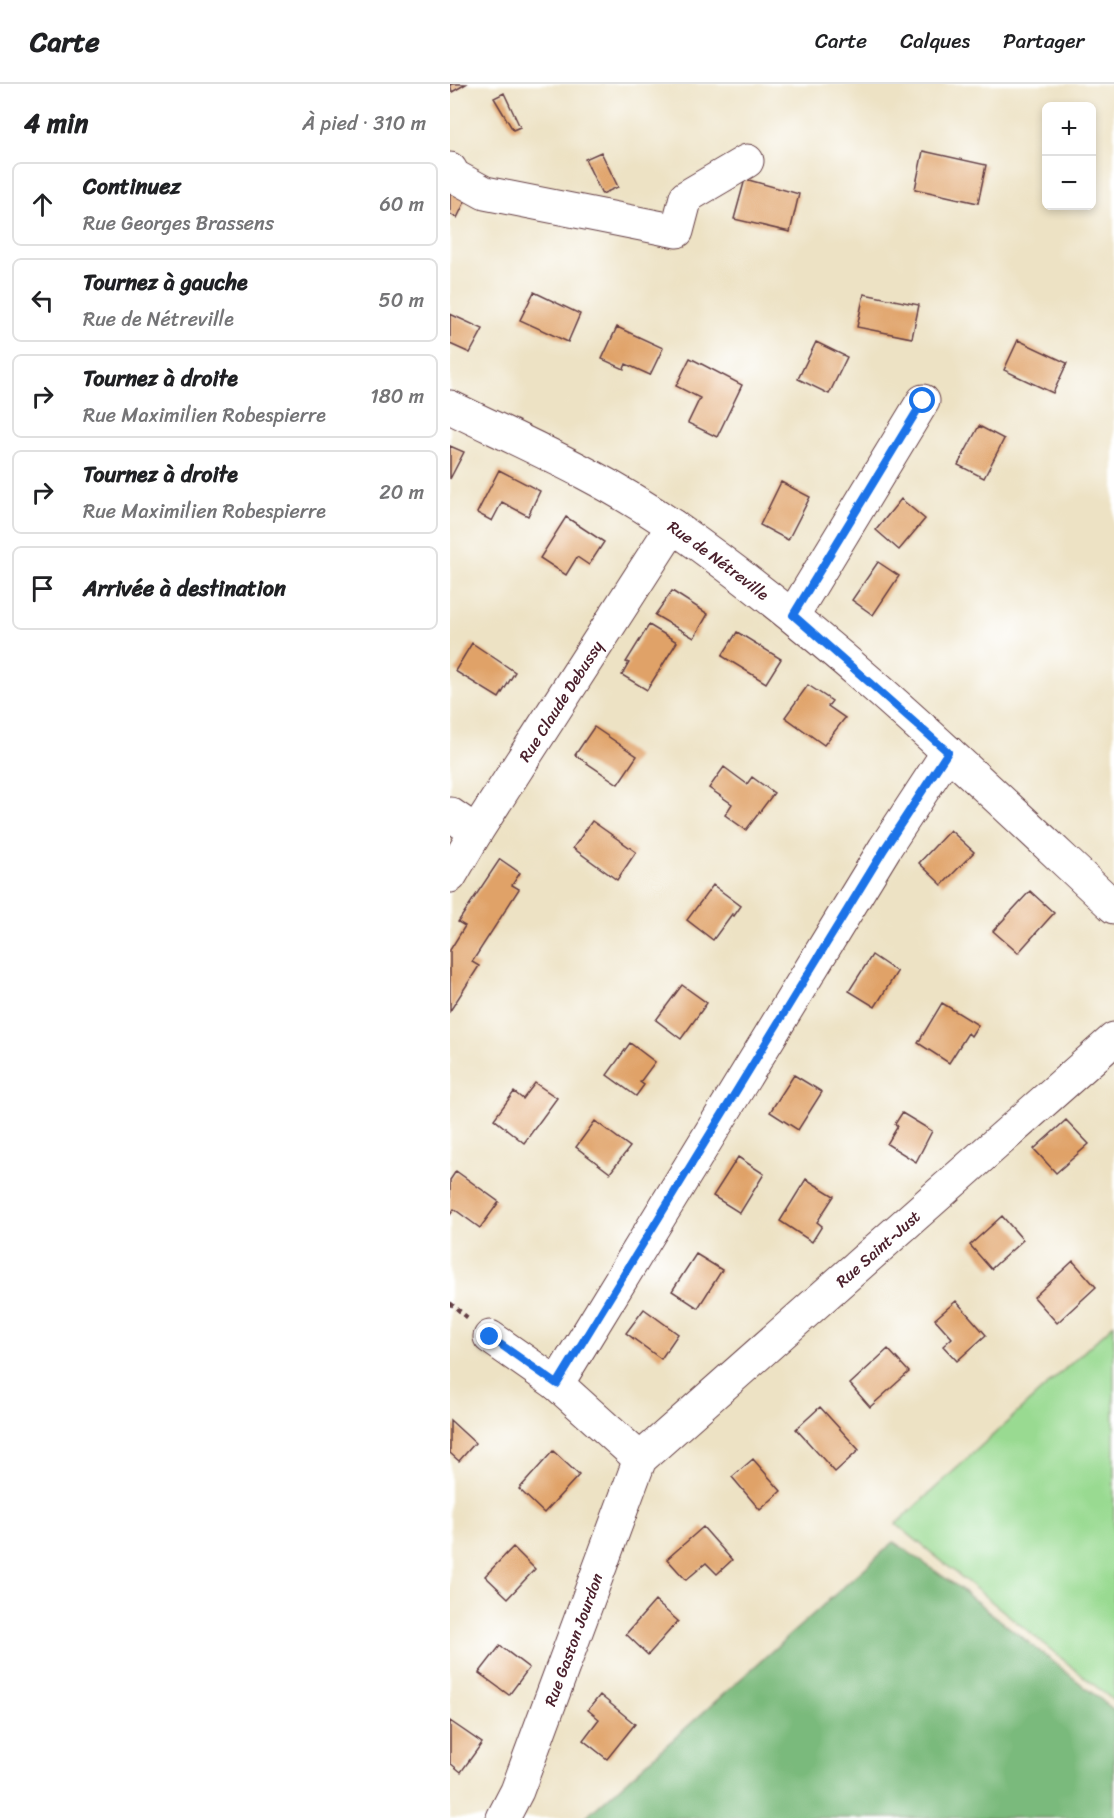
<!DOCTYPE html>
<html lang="fr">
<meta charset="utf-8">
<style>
body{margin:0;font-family:Sriracha,sans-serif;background:#f6f6f6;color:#202124}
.controls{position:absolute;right:18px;top:18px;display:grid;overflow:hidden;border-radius:9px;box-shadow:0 3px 9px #0003}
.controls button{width:54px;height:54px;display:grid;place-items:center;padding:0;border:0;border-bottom:2px solid #e0e0e0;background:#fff;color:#202124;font:30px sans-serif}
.stop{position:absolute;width:18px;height:18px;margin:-14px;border:4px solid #1a73e8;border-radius:50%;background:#fff}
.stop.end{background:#1a73e8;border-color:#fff;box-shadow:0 2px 6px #0008}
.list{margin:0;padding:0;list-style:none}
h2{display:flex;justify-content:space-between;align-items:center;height:78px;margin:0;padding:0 24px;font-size:26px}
h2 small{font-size:20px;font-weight:400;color:#757577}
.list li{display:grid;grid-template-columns:39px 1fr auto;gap:18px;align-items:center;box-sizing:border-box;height:84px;margin:0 12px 12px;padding:0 12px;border:2px solid #e0e0e0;border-radius:9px}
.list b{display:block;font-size:22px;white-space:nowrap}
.list p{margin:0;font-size:20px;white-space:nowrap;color:#757577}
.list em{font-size:20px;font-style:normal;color:#757577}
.icon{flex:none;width:33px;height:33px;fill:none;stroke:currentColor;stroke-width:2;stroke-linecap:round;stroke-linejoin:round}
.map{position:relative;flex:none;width:664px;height:1734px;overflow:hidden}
header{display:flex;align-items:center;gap:36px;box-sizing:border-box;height:84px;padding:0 30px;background:#fff;border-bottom:2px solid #e0e0e0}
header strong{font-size:28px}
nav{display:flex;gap:33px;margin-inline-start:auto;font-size:21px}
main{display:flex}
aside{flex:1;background:#fff}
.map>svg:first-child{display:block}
.green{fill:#99da91;stroke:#727c5e;stroke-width:1.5}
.forest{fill:#7aba7b;stroke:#626c53;stroke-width:1.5}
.building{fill:#e0a267}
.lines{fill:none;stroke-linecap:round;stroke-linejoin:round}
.minor-casing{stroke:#623c42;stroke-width:35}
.path{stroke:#623c42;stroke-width:4;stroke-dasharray:4.5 4.5;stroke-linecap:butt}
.minor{stroke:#fff;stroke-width:33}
.route{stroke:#1a73e8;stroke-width:8}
.labels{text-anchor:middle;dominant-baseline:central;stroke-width:4.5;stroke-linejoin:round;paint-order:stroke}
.street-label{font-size:16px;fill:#4a1f2b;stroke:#fff}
</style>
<header>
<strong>Carte</strong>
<nav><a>Carte</a><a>Calques</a><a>Partager</a></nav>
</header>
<main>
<aside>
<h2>4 min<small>À pied · 310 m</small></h2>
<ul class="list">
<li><svg class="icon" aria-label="ahead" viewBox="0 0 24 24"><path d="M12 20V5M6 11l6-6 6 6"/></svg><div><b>Continuez</b><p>Rue Georges Brassens</p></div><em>60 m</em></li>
<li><svg class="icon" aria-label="left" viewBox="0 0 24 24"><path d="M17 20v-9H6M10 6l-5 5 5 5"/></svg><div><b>Tournez à gauche</b><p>Rue de Nétreville</p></div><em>50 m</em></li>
<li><svg class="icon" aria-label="right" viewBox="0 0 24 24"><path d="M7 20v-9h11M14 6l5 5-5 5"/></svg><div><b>Tournez à droite</b><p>Rue Maximilien Robespierre</p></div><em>180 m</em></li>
<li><svg class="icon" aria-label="right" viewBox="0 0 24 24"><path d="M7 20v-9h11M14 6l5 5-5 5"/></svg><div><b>Tournez à droite</b><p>Rue Maximilien Robespierre</p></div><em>20 m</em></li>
<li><svg class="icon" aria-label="arrive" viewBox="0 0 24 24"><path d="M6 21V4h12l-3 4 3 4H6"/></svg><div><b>Arrivée à destination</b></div></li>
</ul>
</aside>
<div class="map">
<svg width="664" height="1734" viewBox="0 0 664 1734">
<rect width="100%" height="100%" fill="#fff"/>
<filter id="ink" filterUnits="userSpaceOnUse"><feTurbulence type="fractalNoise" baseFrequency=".0167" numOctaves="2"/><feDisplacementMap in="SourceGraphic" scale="12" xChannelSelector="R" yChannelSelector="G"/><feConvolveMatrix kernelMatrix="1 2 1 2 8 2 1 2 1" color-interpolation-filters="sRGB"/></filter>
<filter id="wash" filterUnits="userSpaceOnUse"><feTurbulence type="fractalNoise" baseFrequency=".008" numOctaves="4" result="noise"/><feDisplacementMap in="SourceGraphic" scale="24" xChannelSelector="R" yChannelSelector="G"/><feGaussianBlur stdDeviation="1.35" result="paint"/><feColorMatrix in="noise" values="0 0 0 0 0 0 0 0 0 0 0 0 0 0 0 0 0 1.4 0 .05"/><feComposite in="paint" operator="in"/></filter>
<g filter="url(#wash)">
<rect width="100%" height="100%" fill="#ede2c4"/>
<path class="green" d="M664,1240V1617L446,1440Z"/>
<path class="forest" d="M444,1458L508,1503L664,1626V1734H135Z"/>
<g id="blocks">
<path class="building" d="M0,0H16L2,8Z
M54,9L70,43L63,46L44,14Z
M473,67L536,81L528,119L465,105Z
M151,68L168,103L152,110L135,75Z
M295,95L349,110L340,148L284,135Z
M0,102L20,107L7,134L0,130Z
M84,208L130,230L118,258L70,236Z
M414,210L469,221L462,254L407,243Z
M0,230L33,245L20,269L0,260Z
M167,243L213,264L200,291L176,280L174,285L152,275Z
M568,256L617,279L603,309L554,286Z
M366,258L397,273L379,310L348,295Z
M240,274L292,301L267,353L238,339L250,314L226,302Z
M529,342L554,355L534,394L508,381Z
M0,362L14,368L0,395Z
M49,386L90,407L78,432L52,418L42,437L27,429Z
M331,398L360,413L338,456L310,441Z
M451,415L475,435L449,466L426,446Z
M116,433L154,458L139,481L127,473L116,491L90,474Z
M428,478L449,492L423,531L402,516Z
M222,507L258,530L244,554L205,531Z
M199,541L227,558L197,606L172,591L179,579L176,578Z
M287,548L331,575L316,599L272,572Z
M22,559L65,588L49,614L5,587Z
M358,601L382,617L378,622L395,634L374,661L335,633Z
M144,643L187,672L168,700L125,671Z
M274,683L297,700L302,693L324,709L296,746L275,731L282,720L259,704Z
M142,737L186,768L167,796L123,764Z
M500,746L524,768L492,801L469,779Z
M50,775L70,789L62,801L69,805L22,878L29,882L0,927V866L15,842L8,838Z
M263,801L291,822L284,832L282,830L263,856L237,836Z
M580,807L604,829L568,869L543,847Z
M422,871L447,888L425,923L399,907Z
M232,901L257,919L231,955L206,936Z
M492,919L528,941L521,952L518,949L499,979L468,959Z
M180,959L205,978L190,998L194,1001L186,1012L157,991Z
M344,991L372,1008L348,1046L320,1028Z
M85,999L107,1014L74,1059L44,1035L64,1008L73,1015Z
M452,1029L482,1047L466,1078L437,1060L448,1042L445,1040Z
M616,1036L639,1060L606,1089L584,1065Z
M145,1037L180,1063L160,1089L126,1063Z
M288,1073L314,1090L290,1129L263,1112Z
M6,1087L49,1118L30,1144L4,1125L0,1131V1096Z
M356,1095L384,1112L367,1138L372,1142L362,1158L330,1137Z
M552,1132L573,1156L541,1185L520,1161Z
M246,1170L272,1186L248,1224L222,1207Z
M623,1177L646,1203L607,1239L584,1213Z
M506,1217L536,1251L507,1277L493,1262L502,1254L485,1235Z
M194,1225L228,1250L211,1275L176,1249Z
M438,1265L459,1288L420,1323L400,1300Z
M370,1323L409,1366L385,1388L346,1345Z
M0,1336L25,1359L9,1377L0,1369Z
M103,1367L129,1391L94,1429L69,1405Z
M303,1375L331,1407L310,1426L282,1393Z
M253,1443L282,1476L267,1490L256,1479L236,1496L217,1475Z
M63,1463L85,1485L58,1514L35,1492Z
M205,1517L228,1537L198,1571L176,1550Z
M50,1562L79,1584L59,1611L29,1589Z
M150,1611L185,1640L157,1675L133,1656L149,1635L138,1626Z
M0,1637L32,1659L11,1688L0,1679Z"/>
</g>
</g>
<g filter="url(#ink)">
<use href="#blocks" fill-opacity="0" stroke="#623c42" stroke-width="1.5"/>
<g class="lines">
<g class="minor-casing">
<g id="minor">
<path d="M0,85L4,92L35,109L227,147L236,113L297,77"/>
<path id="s1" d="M0,323C76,360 155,394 224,443C383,554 523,691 664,823"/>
<path d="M343,531L473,317"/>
<path d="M0,730L26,748"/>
<path id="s2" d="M0,792L26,748L223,442"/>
<path d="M40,1253L107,1300L435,764L498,668"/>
<path d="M107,1300L190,1375"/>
<path id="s3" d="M53,1734L67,1707L190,1375L664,955"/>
</g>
</g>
<path class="path" d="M0,1219L18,1234"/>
<use href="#minor" class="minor"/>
</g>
</g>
<g class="lines" filter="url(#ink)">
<path class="route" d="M40,1253L107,1300L435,764L498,668L343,531L473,317"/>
</g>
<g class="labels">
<g class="street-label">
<text stroke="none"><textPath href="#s1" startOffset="310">Rue de Nétreville</textPath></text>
<text stroke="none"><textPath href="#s2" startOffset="207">Rue Claude Debussy</textPath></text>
<text stroke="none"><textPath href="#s3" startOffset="702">Rue Saint-Just</textPath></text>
<text stroke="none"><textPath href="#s3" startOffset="192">Rue Gaston Jourdon</textPath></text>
</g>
</g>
</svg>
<div class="controls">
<button>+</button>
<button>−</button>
</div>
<div class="stop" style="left:473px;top:317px"></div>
<div class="stop end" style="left:40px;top:1253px"></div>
</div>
</main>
